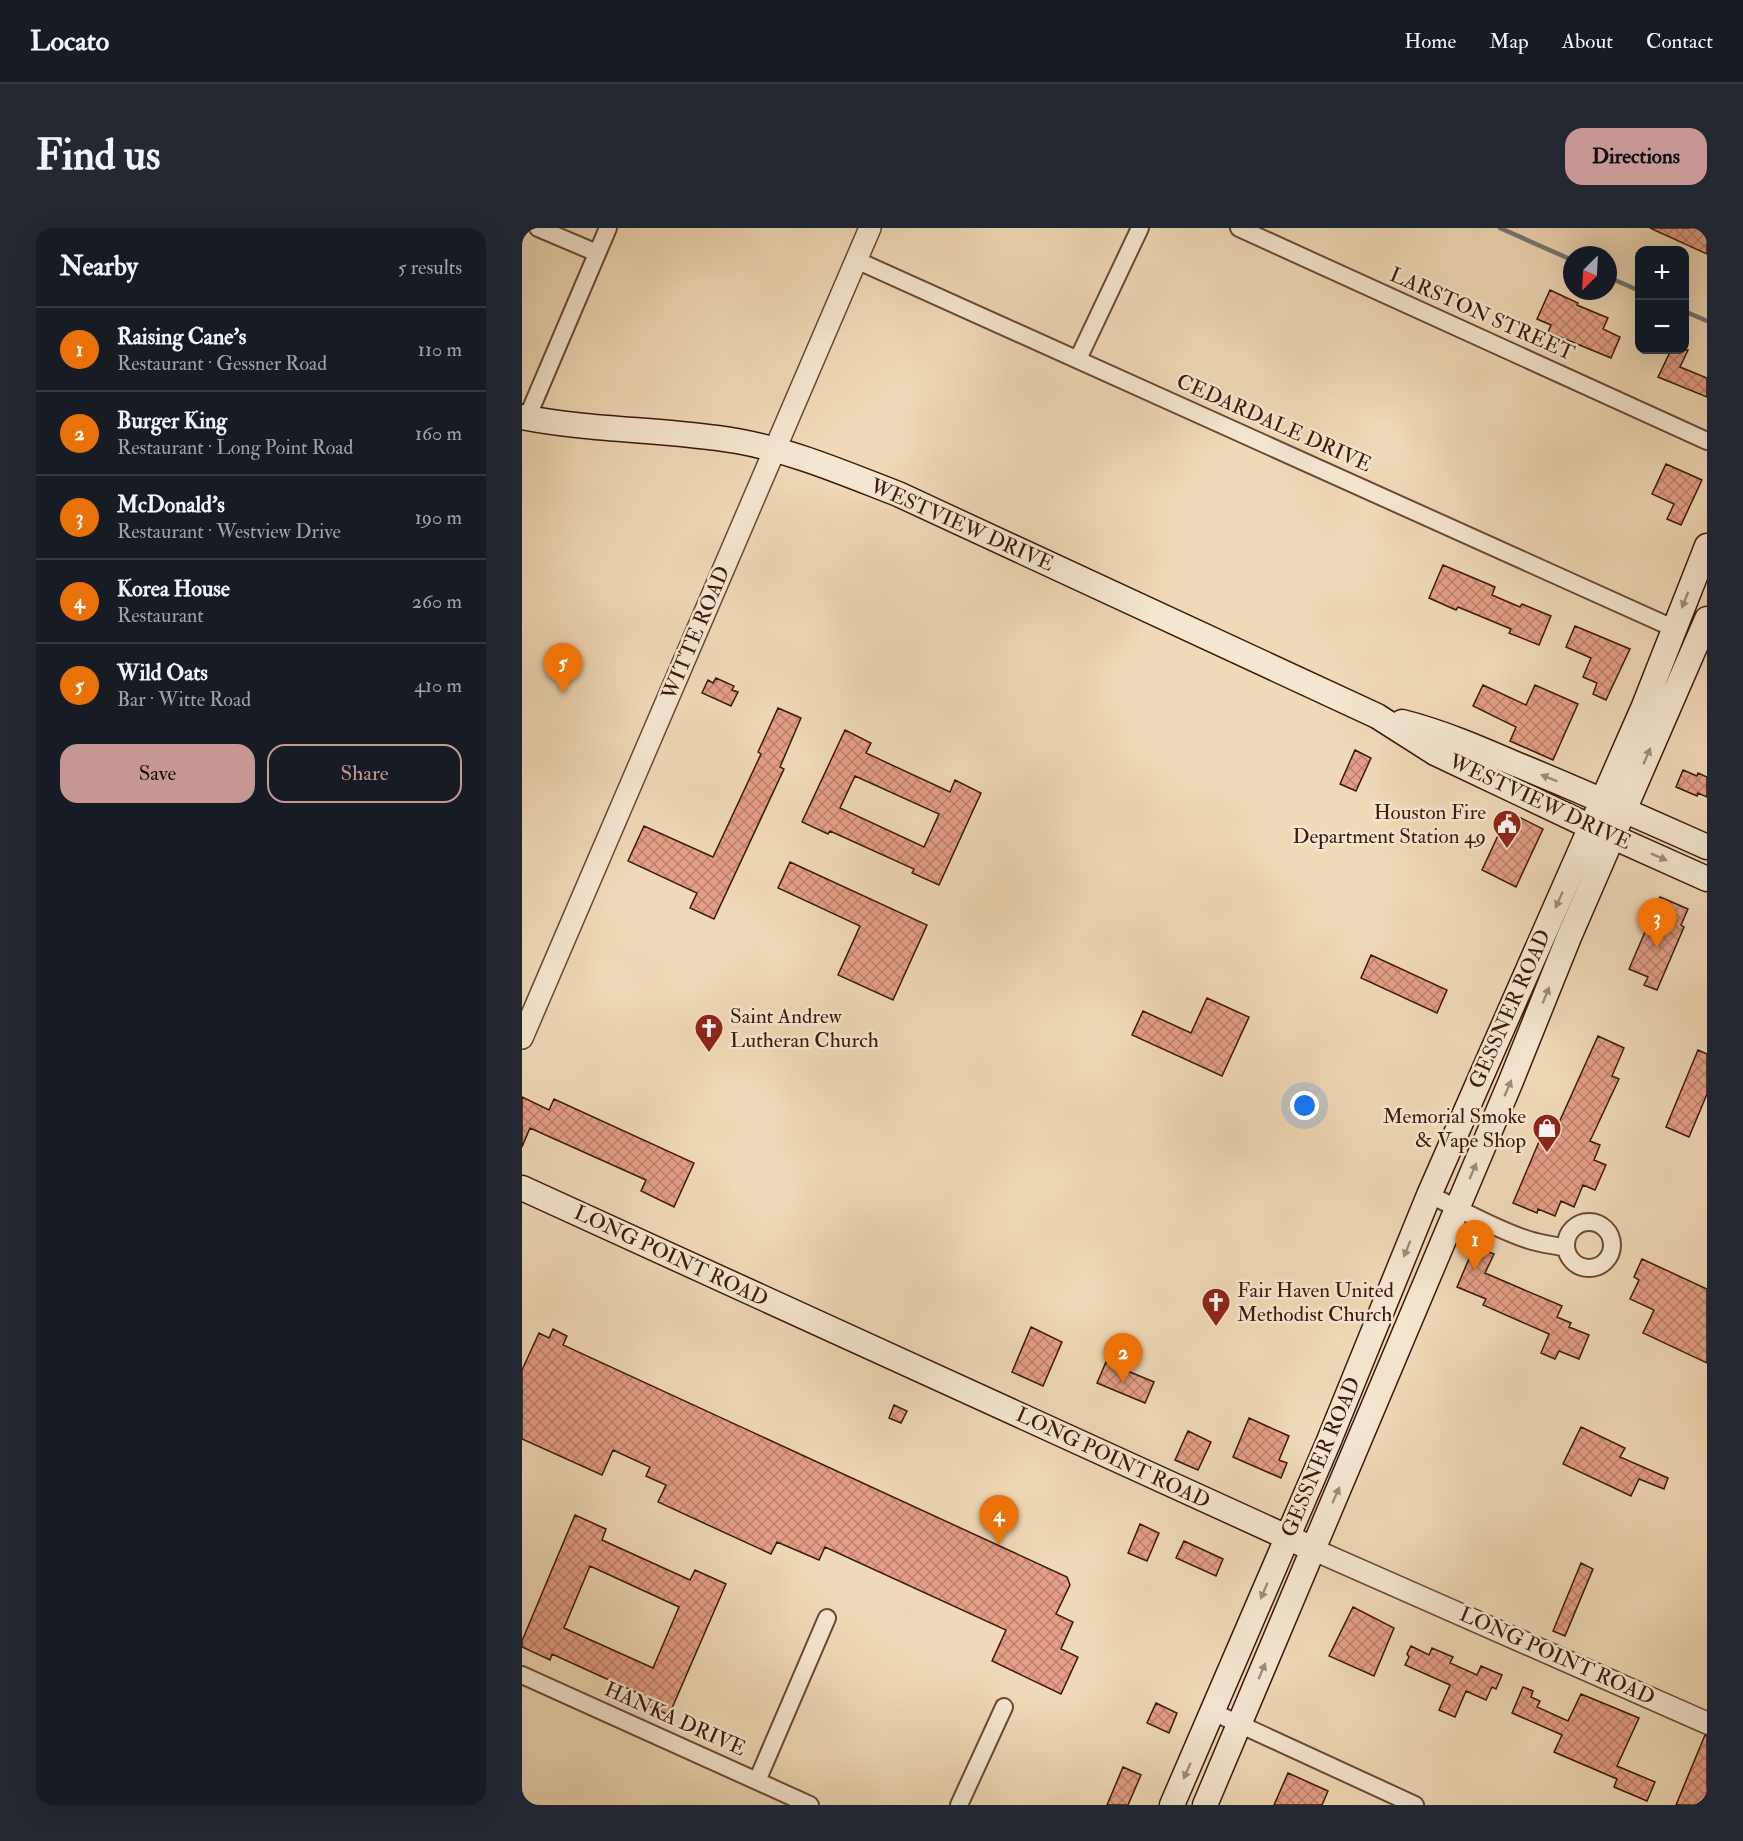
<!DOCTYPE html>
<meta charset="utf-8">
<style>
body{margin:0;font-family:"IM FELL Double Pica",serif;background:#242831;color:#f1f3f6}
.controls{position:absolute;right:18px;top:18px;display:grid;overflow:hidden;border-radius:12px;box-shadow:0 6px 24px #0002}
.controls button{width:54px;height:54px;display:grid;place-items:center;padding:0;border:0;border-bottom:2px solid #363941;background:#171b24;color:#f1f3f6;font:30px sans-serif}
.compass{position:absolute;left:1041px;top:18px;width:54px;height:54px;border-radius:50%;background:#171b24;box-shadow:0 6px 24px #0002;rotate:204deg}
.you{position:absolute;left:783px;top:878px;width:21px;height:21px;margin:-15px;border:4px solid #fff;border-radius:50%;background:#1a73e8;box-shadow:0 0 0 9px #1a73e833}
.badge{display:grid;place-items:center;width:39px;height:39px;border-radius:50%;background:#c59692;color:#fff;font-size:20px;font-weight:700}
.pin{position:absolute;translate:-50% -50px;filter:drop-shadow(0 2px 3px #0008)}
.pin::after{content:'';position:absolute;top:32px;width:21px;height:18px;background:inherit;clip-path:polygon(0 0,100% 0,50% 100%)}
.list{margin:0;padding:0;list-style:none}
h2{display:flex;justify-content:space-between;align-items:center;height:78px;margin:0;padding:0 24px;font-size:26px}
h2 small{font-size:20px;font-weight:400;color:#9ea1a6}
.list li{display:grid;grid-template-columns:39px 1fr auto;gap:18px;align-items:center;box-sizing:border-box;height:84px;padding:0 24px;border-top:2px solid #363941}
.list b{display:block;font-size:22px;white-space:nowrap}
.list p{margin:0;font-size:20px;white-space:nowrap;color:#9ea1a6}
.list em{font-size:20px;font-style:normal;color:#9ea1a6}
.actions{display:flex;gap:12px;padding:18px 24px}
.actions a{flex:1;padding:14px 0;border:2px solid #c59692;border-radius:18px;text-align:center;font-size:21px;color:#c59692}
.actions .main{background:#c59692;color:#111}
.map{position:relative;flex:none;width:1185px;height:1577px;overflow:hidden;border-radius:18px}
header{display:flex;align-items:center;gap:36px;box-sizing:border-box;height:84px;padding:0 30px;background:#171b24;border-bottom:2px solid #363941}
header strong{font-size:28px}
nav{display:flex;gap:33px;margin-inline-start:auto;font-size:21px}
.intro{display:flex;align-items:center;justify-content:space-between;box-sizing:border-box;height:144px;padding:0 36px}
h1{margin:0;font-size:42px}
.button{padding:15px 27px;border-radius:18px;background:#c59692;color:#111;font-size:21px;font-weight:700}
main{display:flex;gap:36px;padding:0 36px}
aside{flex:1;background:#171b24;border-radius:18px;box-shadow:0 6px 24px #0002}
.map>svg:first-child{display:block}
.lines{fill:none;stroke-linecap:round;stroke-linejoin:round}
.stream{stroke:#777873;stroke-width:4.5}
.building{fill:url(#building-cross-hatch);stroke:#3c190b;stroke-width:1.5;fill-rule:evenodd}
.minor-casing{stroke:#694936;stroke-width:20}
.tertiary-casing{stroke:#694936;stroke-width:24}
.secondary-casing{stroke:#3c190b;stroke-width:27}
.minor{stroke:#f5e6d0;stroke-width:16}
.tertiary{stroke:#f5e6d0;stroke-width:21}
.secondary{stroke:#f5e6d0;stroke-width:24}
.oneway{fill:#a28a77}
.labels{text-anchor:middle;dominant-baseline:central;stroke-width:5;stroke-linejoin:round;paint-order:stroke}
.street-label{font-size:21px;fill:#3c190b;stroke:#f5e6d0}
.poi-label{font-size:21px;fill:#3c190b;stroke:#f5e6d0;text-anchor:end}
</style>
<header>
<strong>Locato</strong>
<nav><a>Home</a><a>Map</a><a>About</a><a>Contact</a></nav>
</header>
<div class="intro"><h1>Find us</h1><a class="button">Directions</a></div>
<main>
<aside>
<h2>Nearby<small>5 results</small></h2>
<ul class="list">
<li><span class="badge" style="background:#e8710a">1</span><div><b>Raising Cane's</b><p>Restaurant · Gessner Road</p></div><em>110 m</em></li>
<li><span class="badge" style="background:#e8710a">2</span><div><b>Burger King</b><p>Restaurant · Long Point Road</p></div><em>160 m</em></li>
<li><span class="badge" style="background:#e8710a">3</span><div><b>McDonald's</b><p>Restaurant · Westview Drive</p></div><em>190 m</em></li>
<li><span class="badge" style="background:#e8710a">4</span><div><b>Korea House</b><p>Restaurant</p></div><em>260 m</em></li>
<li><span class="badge" style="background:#e8710a">5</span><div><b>Wild Oats</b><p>Bar · Witte Road</p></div><em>410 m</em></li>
</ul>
<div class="actions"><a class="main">Save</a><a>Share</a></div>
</aside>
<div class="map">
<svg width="1185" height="1577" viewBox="0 0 1185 1577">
<defs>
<pattern id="building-cross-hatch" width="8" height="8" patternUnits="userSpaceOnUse" patternTransform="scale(1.5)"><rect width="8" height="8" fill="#e59f86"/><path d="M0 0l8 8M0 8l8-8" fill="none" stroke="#bb816c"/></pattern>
</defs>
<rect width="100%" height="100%" fill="#f0d9b6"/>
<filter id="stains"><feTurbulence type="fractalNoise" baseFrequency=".00333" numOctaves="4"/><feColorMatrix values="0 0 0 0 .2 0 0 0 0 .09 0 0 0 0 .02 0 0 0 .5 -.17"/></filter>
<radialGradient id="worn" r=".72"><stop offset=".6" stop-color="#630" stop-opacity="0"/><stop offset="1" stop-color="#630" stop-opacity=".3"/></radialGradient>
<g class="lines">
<path class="stream" d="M978,0L1050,32
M1086,49L1118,63
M1162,83L1185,93"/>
</g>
<path class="building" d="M1128,0H1185V26Z
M1028,62L1056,75L1055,77L1086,90L1081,101L1098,109L1089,130L1026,104L1029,97L1015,91Z
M1149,122H1166L1158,139L1185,150V169L1136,149Z
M1144,236L1180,252L1159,297L1145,291L1152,276L1130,266Z
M921,337L973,359L970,367L998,379L1000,376L1029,388L1017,417L987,405L989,401L936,379L934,382L907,370Z
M1053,398L1108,421L1084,472L1071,466L1075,455L1061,449L1069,430L1044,419Z
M194,450L212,458L210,462L216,464L209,478L180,465L186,452L191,455Z
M961,457L1004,477L1013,457L1056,476L1031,532L988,513L994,499L951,478Z
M256,480L279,490L258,539L262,541L192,691L168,680L175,665L106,633L122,598L191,629L239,526L236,524Z
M323,502L349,515L344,525L428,564L433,552L459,565L417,657L390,645L392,641L308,603L306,606L280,594ZM333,548L417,586L402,619L318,580Z
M833,522L849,530L834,563L818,556Z
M1161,542L1175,548L1176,545L1185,549V569L1176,565L1175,568L1154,559Z
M987,584L1021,601L994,659L960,642Z
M268,634L405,697L371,772L316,747L338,698L256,660Z
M1138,669L1166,681L1159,697L1162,699L1135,762L1122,757L1126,749L1107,741Z
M849,727L925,762L915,785L839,750Z
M685,770L727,789L700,848L610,807L621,783L669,805Z
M1076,808L1102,820L1090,848L1097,851L1068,913L1078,917L1072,932L1084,937L1073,962L1061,957L1052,979L1039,973L1033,988L1016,981L1015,985L991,975L1025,895L1035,899Z
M1176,822L1185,826V866L1167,909L1144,899Z
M0,869L27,882L32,871L172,935L152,979L119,963L124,952L8,900L0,919Z
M952,1019L972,1026L963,1045L1040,1078L1035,1089L1049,1095L1047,1099L1067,1107L1057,1131L1037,1123L1033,1131L1019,1125L1027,1106L961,1077L964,1071L935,1059Z
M1120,1031L1185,1061V1135L1121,1105L1132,1082L1108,1071L1117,1052L1112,1049Z
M509,1099L540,1114L521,1158L490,1144Z
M31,1101L45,1108L41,1117L545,1349L548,1357L534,1386L551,1394L539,1421L556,1429L539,1466L470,1433L484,1402L303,1319L297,1332L255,1314L249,1326L136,1274L144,1257L124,1248L128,1239L91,1222L80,1247L0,1211V1142L17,1105L27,1110Z
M584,1134L632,1154L623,1175L575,1155Z
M372,1177L385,1183L379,1195L367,1190Z
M727,1190L767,1208L757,1232L765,1235L759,1250L711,1229Z
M1059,1199L1103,1220L1098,1229L1146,1250L1142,1261L1117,1251L1109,1268L1041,1236Z
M666,1203L689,1214L676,1242L653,1232Z
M53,1287L84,1301L80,1312L168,1352L173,1342L204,1356L147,1487L117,1474L120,1467L30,1426L28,1432L0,1419V1413ZM68,1338L157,1379L131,1440L42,1400Z
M618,1296L637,1305L625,1333L606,1325Z
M662,1313L701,1331L694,1348L654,1330Z
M1059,1335L1071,1341L1043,1408L1031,1403Z
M831,1379L872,1400L852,1448L807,1428Z
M889,1418L907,1427L910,1420L931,1429L928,1435L955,1447L959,1438L980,1447L974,1461L970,1459L964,1472L944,1463L933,1489L917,1482L928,1457L883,1437L887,1429L885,1426Z
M1001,1459L1011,1463L1009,1469L1018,1473L1015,1479L1046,1493L1059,1466L1117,1490L1095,1538L1133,1554L1125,1573L1092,1559L1095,1551L1032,1524L1040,1507L990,1485Z
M634,1475L655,1485L647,1505L625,1495Z
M1183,1507L1185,1508V1577H1154Z
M601,1539L619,1547L606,1577H585Z
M766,1545L806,1563L800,1577H752Z"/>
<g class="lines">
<g class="minor-casing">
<path id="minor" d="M16,0L75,25
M717,0L1185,213
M334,32L1151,400
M556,131L618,0
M5,190L86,0
M907,967C940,981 972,1001 1007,1012C1019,1016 1032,1017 1044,1020
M1044 1017a23 23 0 1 1 46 0a23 23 0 1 1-46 0Z
M0,1447L288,1577
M691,1484L893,1577
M235,1553L305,1390
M437,1577L482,1479"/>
</g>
<g class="tertiary-casing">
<path id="tertiary" d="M0,810L348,0
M790,1321L1185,1495"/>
</g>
<g class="secondary-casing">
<path id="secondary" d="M0,189C71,203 144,201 215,213C271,223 324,246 376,266L855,488L913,525L1069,599L1185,651
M880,494C920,504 959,521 996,537C1060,563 1122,591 1185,619
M0,960L780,1316
M650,1577L806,1215L907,967L1122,478L1185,318
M683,1577L989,853L1047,709L1185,391"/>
</g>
<use href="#minor" class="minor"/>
<use href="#tertiary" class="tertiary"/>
<use href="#secondary" class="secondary"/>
</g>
<defs><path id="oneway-solid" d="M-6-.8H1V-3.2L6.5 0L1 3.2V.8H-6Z" transform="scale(1.5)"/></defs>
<g class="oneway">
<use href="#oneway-solid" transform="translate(1163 372) rotate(112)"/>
<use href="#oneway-solid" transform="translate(1125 528) rotate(-67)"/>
<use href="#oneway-solid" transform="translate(1027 550) rotate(-158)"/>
<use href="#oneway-solid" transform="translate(1137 629) rotate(24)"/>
<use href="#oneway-solid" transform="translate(1037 672) rotate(114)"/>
<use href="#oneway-solid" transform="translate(1024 767) rotate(-68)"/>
<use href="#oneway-solid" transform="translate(986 860) rotate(-67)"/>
<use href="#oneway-solid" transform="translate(951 943) rotate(-67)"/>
<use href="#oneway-solid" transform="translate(885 1021) rotate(112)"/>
<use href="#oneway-solid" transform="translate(814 1267) rotate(-66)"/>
<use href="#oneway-solid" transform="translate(742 1363) rotate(113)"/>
<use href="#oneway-solid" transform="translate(740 1443) rotate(-67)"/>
<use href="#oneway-solid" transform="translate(665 1543) rotate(114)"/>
</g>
<defs>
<g id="civic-pin" transform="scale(1.5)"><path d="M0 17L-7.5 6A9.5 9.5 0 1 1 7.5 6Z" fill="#8f2418" stroke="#f5e6d0"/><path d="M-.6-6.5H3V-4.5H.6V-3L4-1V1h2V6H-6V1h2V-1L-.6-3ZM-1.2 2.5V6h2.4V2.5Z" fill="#fff"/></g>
<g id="church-pin" transform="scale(1.5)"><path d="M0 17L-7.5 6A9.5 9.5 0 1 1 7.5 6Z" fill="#8f2418" stroke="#f5e6d0"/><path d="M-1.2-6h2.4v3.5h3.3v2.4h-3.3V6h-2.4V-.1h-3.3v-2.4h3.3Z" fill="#fff"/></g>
<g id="shop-pin" transform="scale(1.5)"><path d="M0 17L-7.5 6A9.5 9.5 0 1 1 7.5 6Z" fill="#8f2418" stroke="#f5e6d0"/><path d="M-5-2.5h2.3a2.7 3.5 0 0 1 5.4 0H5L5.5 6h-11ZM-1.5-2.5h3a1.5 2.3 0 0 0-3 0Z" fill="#fff"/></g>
</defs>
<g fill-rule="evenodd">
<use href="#civic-pin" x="985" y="596"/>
<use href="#church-pin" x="187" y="800"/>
<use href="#shop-pin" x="1025" y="900"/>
<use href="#church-pin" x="694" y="1074"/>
</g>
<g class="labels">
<g class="street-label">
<text transform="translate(960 86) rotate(24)">LARSTON STREET</text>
<text transform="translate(752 195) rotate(24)">CEDARDALE DRIVE</text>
<text transform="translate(440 297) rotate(24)">WESTVIEW DRIVE</text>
<text transform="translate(174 405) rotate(-67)">WITTE ROAD</text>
<text transform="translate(1018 574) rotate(25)">WESTVIEW DRIVE</text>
<text transform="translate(988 781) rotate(-66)">GESSNER ROAD</text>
<text transform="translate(149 1028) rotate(25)">LONG POINT ROAD</text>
<text transform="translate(799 1229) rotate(-67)">GESSNER ROAD</text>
<text transform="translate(591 1230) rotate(25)">LONG POINT ROAD</text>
<text transform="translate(1035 1428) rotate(24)">LONG POINT ROAD</text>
<text transform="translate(153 1491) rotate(24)">HANKA DRIVE</text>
</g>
<g class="poi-label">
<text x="964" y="584">Houston Fire<tspan x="964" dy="24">Department Station 49</tspan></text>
<text x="208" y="788" text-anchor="start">Saint Andrew<tspan x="208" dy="24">Lutheran Church</tspan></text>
<text x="1004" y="888">Memorial Smoke<tspan x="1004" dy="24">&amp; Vape Shop</tspan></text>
<text x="715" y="1062" text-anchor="start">Fair Haven United<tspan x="715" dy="24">Methodist Church</tspan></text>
</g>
</g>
<rect width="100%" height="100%" filter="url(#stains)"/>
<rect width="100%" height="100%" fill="url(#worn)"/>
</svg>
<div class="controls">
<button>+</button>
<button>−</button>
</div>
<svg class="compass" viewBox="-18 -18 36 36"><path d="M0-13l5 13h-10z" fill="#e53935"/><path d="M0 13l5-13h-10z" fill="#9ea1a6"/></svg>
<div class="you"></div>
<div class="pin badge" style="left:953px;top:1042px;background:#e8710a">1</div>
<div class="pin badge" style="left:601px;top:1155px;background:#e8710a">2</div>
<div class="pin badge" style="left:1135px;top:720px;background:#e8710a">3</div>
<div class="pin badge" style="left:477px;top:1317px;background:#e8710a">4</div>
<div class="pin badge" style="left:41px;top:465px;background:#e8710a">5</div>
</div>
</main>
